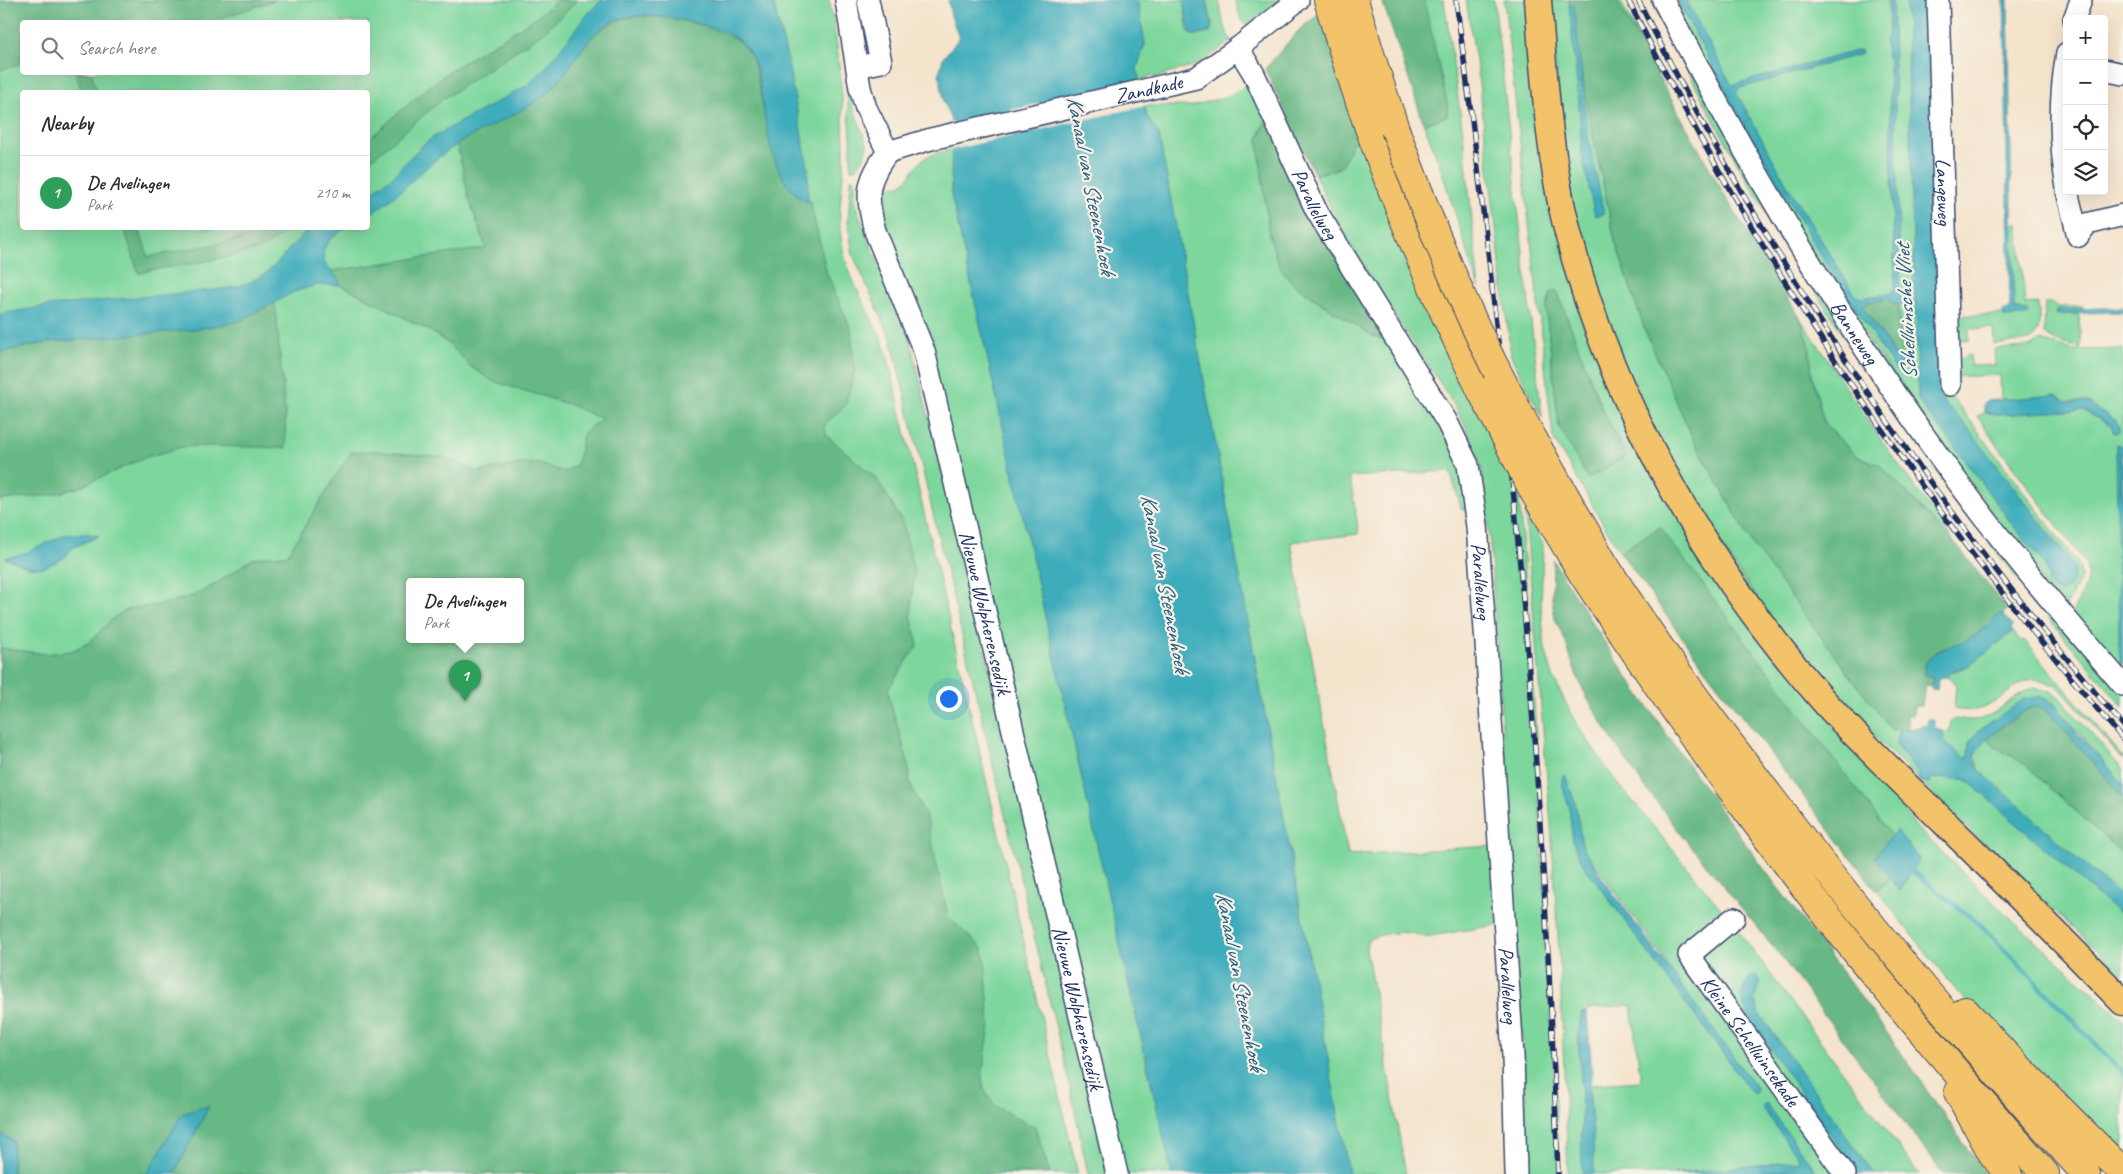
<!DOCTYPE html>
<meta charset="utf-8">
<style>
body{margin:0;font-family:Caveat,sans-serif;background:#f7f7f7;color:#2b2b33}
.controls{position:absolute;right:15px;top:15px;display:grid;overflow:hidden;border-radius:5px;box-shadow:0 5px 20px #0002}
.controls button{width:45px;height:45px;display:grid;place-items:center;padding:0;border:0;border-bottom:1px solid #e1e1e2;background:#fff;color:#2b2b33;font:25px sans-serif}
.you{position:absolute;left:948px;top:698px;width:18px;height:18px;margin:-12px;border:4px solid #fff;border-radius:50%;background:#1a73e8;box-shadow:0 0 0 8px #1a73e833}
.badge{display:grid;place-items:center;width:32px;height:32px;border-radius:50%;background:#ea580c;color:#fff;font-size:16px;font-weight:700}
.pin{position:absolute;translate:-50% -41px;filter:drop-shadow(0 1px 2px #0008)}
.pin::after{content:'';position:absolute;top:26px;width:18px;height:15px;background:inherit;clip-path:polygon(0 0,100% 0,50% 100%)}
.popup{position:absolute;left:406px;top:578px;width:118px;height:65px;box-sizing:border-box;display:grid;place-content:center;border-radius:5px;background:#fff;filter:drop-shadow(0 1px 4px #0005);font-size:16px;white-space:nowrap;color:#7c7c81}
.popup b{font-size:19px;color:#2b2b33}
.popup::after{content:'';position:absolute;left:50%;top:100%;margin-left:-10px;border:10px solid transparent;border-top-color:#fff}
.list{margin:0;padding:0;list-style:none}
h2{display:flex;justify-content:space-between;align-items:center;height:65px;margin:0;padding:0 20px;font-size:21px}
h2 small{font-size:16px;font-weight:400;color:#7c7c81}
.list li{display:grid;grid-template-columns:32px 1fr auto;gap:15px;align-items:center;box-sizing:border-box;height:75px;padding:0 20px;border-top:1px solid #e1e1e2}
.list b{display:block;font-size:19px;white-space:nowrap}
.list p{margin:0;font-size:16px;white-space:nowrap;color:#7c7c81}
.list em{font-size:16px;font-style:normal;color:#7c7c81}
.icon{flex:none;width:28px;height:28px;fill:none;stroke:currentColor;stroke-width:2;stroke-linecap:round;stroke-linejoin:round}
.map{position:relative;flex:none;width:2123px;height:1174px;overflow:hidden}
.search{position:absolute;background:#fff;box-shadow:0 5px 20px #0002;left:20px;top:20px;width:350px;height:55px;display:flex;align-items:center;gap:12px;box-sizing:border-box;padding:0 18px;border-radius:5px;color:#7c7c81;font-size:19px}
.panel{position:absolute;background:#fff;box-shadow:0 5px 20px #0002;left:20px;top:90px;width:350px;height:140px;border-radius:5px}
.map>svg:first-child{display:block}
.green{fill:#7dd79d;stroke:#4c837e;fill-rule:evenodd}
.forest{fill:#66b884;stroke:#407471;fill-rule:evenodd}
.water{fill:#3dacbb;stroke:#2c6e8c}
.pier{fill:#f4e4cc}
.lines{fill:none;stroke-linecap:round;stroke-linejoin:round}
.stream{stroke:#3dacbb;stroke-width:4.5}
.minor-casing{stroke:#3c4a6e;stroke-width:24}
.major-casing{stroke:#3c4a6e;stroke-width:29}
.highway-casing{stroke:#3c4a6e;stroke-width:30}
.minor{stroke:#fff;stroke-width:21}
.major{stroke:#f2c36a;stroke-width:26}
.highway{stroke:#f2c36a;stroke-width:28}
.rail-casing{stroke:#1b2f5e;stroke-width:5.5}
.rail{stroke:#f7f3e8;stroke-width:4;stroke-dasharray:11;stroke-linecap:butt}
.highway-bridge-casing{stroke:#3c4a6e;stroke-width:30;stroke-linecap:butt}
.highway-bridge{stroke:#f2c36a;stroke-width:28}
.labels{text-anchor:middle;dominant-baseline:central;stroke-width:4.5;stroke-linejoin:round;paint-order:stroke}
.street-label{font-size:21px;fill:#1b2f5e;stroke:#f7f3e8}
.water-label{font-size:22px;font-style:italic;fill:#275b7f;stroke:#f7f3e8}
</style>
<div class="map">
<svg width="2123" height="1174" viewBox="0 0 2123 1174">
<rect width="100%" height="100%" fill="#f7f3e8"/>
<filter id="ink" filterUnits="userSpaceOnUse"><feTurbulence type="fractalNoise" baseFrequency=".02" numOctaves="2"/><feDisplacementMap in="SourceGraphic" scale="10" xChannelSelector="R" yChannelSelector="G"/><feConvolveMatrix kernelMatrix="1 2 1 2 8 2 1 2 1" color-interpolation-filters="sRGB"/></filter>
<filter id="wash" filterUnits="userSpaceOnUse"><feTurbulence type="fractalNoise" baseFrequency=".0096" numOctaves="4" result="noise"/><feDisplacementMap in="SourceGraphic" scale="20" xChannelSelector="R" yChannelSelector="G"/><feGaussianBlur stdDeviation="1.12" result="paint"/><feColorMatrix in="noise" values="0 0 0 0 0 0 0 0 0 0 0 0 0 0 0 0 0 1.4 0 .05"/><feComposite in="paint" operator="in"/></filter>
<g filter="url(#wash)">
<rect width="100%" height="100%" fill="#f4e4cc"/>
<path class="green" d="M0,0H829C840,52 844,109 844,162C843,188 837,213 841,238C846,279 873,315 887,354L1078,1174H1050L1035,1127L1034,1174H0ZM22,22H368V72H22ZM22,92H368V228H22ZM410,582H520V640H410Z
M1137,0H1183L1188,31L1190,34L1195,36L1210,32L1212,26L1207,0H1219L1224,26L1231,41L1199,64L1154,78L1152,75L1139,81L1137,68L1145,44Z
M1235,0H1280L1247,26L1241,20Z
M1424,0H1444L1463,133L1479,288L1440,166L1424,124L1447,116Z
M1466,0H1494L1542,417L1511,356L1477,67Z
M1504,0H1526L1614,388L1880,778L1916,827L1995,904L2123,1020V1152L1959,994L1877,890L1898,874L1660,528L1620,552L1553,438ZM1557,291L1602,409L1626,456L1559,427L1546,310Z
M1548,0H1569L1592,131L1615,241L1644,328L1693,439L1755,548L1845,669L1892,729L1900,730L1896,743L1899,750L1919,774L1931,778L1964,779L1968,781L2123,917V974L2004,864L1829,692L1739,575L1656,436L1611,334L1570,198Z
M1616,0H1620L1658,74Z
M1651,0H1658L1765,198L2123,694V707C2080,656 2036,605 1996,551C1923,456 1856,356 1792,255C1740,173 1696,86 1651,0Z
M1670,0H1677L1730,98L1817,249L1895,369H1901L1892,0H1906L1918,398L1923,408L1952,443L2015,528L2046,566L2049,579L2047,580L2055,592L2068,557L1963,422L1944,403L1940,390L1946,392L1957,403L2076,561L2080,569L2081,578L2064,610L1975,494L1816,261Z
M1686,0H1888L1889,29L1885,43L1889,62L1895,287L1891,293L1862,298L1856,297L1790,190L1736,95V92L1740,88L1861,54L1862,52L1860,50L1733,85L1730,82Z
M847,81L851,102L867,144L864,157L857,168L851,169V135L847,94Z
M1250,83L1267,118L1258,139L1269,235L1279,266L1293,283L1315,299L1371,335L1392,343L1460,457L1470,511L1461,508L1450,471L1350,477L1359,534L1291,542L1348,855L1492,846L1497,925L1424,937C1406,929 1386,933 1368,939L1366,948L1406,1174H1349L1159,135L1148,120L1145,106H1193L1228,96Z
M1362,139L1517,474L1529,619L1538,771L1559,1174H1528L1523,1052L1490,542C1486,512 1487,482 1477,453C1461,409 1431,371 1406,332C1372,282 1340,230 1315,175L1340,168L1352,143Z
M952,149L951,194L1052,647L1172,1174H1125L886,225L885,212L888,187C912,187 909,168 926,157C933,153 944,152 952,149Z
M853,178L855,180L856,205L863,226L910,340L1112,1174H1088L1068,1078L896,359L891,339L853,255L848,222L851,179Z
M2012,224H2018L2025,304L2038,303C2039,316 2043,336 2028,341L1994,344L1993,328L1969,329V341L1959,339L1951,316L2003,314L2004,317L2028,311L2014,309Z
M2045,303H2053L2059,307L2083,306V309L2057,310V315L2079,314L2081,347C2069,346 2053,342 2044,333Z
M1799,316L1876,433L1958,547L1880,465L1856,456L1824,423L1812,375L1809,343Z
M2041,340L2072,350L2123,349V525L2121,446L2117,444L2116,446L2123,677L2071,615C2079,596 2093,583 2085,562L2013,467L1977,416L1987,412L1995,415L2083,410L2114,428L2116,420L2093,409L2089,402L2001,399L2000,375L1953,377C1956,365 1957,357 1970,355L1971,366L1995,365L1994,349L2029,347Z
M1525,512L1543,543L1541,608L1545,649L1554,679L1573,718L1612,776L1726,915L1682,953L1841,1174H1818L1765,1103L1800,1161L1674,1174H1594L1593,1134L1589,1088L1593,1084L1641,1081L1631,1005L1588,1009L1587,1013L1582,1012C1575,1039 1581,1066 1582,1093C1582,1121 1580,1147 1583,1174H1568L1560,967L1551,826ZM1565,775L1575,803L1581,841L1584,849L1668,964L1667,965L1754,1094L1582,863L1573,842Z
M2013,632L2021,641L2024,640L2031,648L2123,757V760L2064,692C2023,662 2018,693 1985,707C1975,712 1965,711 1954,709L1956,684L1947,677V674L1968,666Z
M2035,688L2050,691L2059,697L2123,770V784L2050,699L1981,729L1969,743L1968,758L1965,759L1945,743L1942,731L1949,732L1951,721L1955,718C1963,719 1974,722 1983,718C2002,711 2014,693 2035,688Z
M1988,738L1994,746L2024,763L2123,854V899L1978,769L1975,753L1982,743Z
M1734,925L1919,1174H1874L1760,1015L1754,999L1761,982L1741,999L1751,1021L1858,1174H1850L1698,961Z
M1799,1169L1807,1170L1810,1174H1743Z"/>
<path class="forest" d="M10,0H276L209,22H22V63L0,70V3Z
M558,0H578L544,32L443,99L368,162V140C392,119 417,95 443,76C480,49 523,30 558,0Z
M1382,0H1424L1448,107L1447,116L1424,124Z
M1569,0H1616L1725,196L1799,316L1809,343L1812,375L1824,423L1856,456L1880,465L1958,547L2007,609L2002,616L2000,614C1988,625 1977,636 1963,642C1954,647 1941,648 1934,654C1927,659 1925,666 1924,674L1933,678L1932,686L1925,685L1922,706H1914L1913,715H1907L1909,729L1892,730L1845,669L1755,548L1693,439L1644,328L1615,241L1591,126Z
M1320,13L1362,139L1352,143C1342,170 1342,167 1315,175L1265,69L1298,31Z
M642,16L666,17L701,25L736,39L745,48L753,58L767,126L794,193L804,200L810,201L827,274L851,329L855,370L845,406L825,424L826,435L877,479L903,523L914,572L911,616L918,645L888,689L890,701L907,759L911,786L927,819L948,917L982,948L985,959L990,1025L982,1077L984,1089L994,1105L1016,1118L1035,1127L1050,1174H174L209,1106L182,1114L147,1174H12L13,1141L0,1133V648L46,654L71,651L88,643L114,617L128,609L158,605L193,596L217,583L252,559L267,556L287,555L351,452L374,451L444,457L478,472L526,463L540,464L565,472L576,465C586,439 573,436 602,419L568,404L492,381L470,366L450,345L430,331L341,285L331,271L486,248L469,199L457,144C486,126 518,115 545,95C553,89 559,80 565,72C587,41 600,19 642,16ZM410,582H520V640H410Z
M76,73H91L97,92H82Z
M1267,118L1392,343L1371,335L1315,299L1293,283L1279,266L1269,235L1258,139Z
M124,228H139L148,257L242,239L252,235L262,228H289L268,245L258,250L208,261L150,270L139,274Z
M1557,291L1602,409L1626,456L1588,479L1559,427L1546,310L1551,292Z
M1887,299L1898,306L1902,365L1862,306L1869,302Z
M275,302L285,411L286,448L213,446L182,447L144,458L77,488L51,495L0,500V352L49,342L215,326L240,321Z
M1660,527L1906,855L1898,874L1876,890L1709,674L1620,552Z
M1553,560C1645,712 1752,854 1859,995C1903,1053 1943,1114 1985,1174H1943L1776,950L1680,833L1641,782L1614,742L1587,698L1574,669L1565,640L1555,619L1552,599Z
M2035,707L2050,713L2123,797V854L2024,764L1994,746L1988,738L2026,710Z"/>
<path class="water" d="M602,0H773L787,58L808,167V202C767,185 765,109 757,70C753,58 747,47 737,39C715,23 641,9 615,20C582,35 573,72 546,94C517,117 480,128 450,149C421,169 399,197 368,215V195L393,176L420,147L438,134L528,85L547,66L591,10Z
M948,0H1137L1145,44L1137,68L1146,115L1159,135L1349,1174H1172L1052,647L951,194L952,124L944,102L939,73L943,58L959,38L951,16Z
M1183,0H1207L1212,26L1210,32L1195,36L1190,34Z
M1677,0H1686L1730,82L1733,85L1860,50L1862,51L1861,54L1740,88L1736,92L1790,190L1856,296L1862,298L1891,293L1895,287L1889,62L1885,43L1889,29L1888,0H1892L1901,304L1897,306L1887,299L1869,302L1862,306L1901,365V369L1898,371L1895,369L1817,249L1730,98Z
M1906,0H1928L1941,397L1944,403L1963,422L2074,566C2077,579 2070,585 2061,594L2058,591L2055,592L2046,581L2049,579L2046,566L2015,528L1952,443L1923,408L1918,398Z
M2004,0H2008L2014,309L2030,313L2026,316L2004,317L2003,311L2010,308Z
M1569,5H1574L1588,135L1604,214L1595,216L1582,155L1579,104Z
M310,228H346C331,237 314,251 329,269C333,274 339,278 341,285H316L294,292L237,322L190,330L49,342L0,352V314L48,306L223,289C275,281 276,258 310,228Z
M2123,307V312L2056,314L2057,310Z
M2056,395L2068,403L2089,402C2097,414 2111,414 2119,425V432L2114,433L2111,425L2083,410L1995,415L1984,411V403L1986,401Z
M2116,444L2121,446L2123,666L2120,659L2119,648Z
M84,533L99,536L74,547L64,558L43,568L28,567L5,558L28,552L64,535Z
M2000,614L2002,616L2004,615L2013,626L2011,628L2013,632L1968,666L1949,672L1947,677L1938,678L1937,690L1931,689L1933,678L1924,674C1922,648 1960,647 1976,635C1985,629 1992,621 2000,614Z
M2041,696L2055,705L2077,733L2123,784V797L2050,713C2046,710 2041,707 2036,707C2024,707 1978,743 1975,754C1974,759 1976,764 1978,769L2123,899V917L1968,781L1964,779L1931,778L1930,783L1919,781V774L1896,745L1900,729L1906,730L1927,725L1928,719H1934V727L1942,731L1945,743L1965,758H1968L1969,743L1981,729L2024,699Z
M1565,775L1575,802L1582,845L1603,879L1757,1089L1756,1093H1752L1582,863L1573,842L1569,807L1562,784V777Z
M1896,830L1919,858L1900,891L1875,857Z
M1756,975L1761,982L1754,999L1760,1015L1874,1174H1858L1751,1021C1742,1005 1737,993 1750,977Z
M1582,1012L1587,1013L1592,1071L1589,1088L1593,1134L1594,1174H1583C1580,1147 1582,1121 1582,1093C1581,1066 1575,1038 1582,1012Z
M1765,1103L1818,1174H1810L1807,1170L1799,1169L1743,1174H1674L1800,1161L1762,1107Z
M209,1106L174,1174H147L182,1114Z
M0,1133L13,1141L12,1174H0Z"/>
<path class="pier" d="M1139,81L1145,106L950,150V124Z"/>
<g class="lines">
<path class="stream" d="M1912,871L1983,927L2123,1073"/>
</g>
</g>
<g filter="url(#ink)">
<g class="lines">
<g class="minor-casing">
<g id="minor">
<path id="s1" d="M846,0L860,88L866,108L888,152C865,182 866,196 875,231L924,351L1117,1174"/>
<path id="s2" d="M1663,0C1756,181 1864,361 1988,522C2031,578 2077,632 2123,685"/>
<path id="s3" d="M1938,0L1950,385"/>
<path d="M2074,19L2081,0"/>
<path id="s4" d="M1238,48L1254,74L1316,210L1447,422L1468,465L1477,526L1486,643L1513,1056L1516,1174"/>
<path d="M2067,53C2059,99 2059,142 2067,188"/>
<path d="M857,67L881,62L868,0"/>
<path d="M2104,70L2123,74"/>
<path id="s5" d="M888,152L931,139L1196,78L1238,48L1298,0"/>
<path d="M2067,191L2078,236"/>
<path d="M2078,236L2087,224L2123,215"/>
<path id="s6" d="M1734,918L1689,955L1845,1174"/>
</g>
</g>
<g class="major-casing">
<path id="major" d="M1538,0C1543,67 1548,137 1561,203C1600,385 1701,560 1822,699C1860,742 1903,782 1945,823C2005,882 2064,941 2123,1002"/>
</g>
<g class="highway-casing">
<path id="highway" d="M1328,0C1366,135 1420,266 1482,392
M1354,0L1372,60L1395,129
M1604,564C1648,633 1696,700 1746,765C1852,907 1967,1042 2086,1174
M1584,576C1638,657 1693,738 1751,816C1842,940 1943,1058 2045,1174
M1965,1011L2006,1055L2123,1172
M1958,1092L1992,1153L2008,1174"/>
</g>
<use href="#minor" class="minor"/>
<use href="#major" class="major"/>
<use href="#highway" class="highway"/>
<g class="rail-casing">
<path id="rail" d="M1456,0C1510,390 1544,781 1558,1174
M1628,0C1760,266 1928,515 2123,739
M1638,0C1768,260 1932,505 2123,725"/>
</g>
<use href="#rail" class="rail"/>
<g class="highway-bridge-casing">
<path id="highway-bridge" d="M1395,129C1422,203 1451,276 1485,347C1521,421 1563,492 1604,564
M1482,392L1534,492L1584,576"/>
</g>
<use href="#highway-bridge" class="highway-bridge"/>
</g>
</g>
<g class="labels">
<g class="street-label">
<text stroke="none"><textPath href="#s5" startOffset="268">Zandkade</textPath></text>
<text stroke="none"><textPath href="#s3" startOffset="192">Langeweg</textPath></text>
<text stroke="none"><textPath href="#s4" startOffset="174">Parallelweg</textPath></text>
<text stroke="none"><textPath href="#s2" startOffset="384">Banneweg</textPath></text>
<text stroke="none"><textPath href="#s4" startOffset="594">Parallelweg</textPath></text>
<text stroke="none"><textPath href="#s1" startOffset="642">Nieuwe Wolpherensedijk</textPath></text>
<text stroke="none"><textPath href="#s4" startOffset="999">Parallelweg</textPath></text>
<text stroke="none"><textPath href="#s1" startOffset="1048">Nieuwe Wolpherensedijk</textPath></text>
<text stroke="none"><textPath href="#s6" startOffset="164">Kleine Schelluinsekade</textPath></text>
</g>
<g class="water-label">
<text transform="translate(1091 185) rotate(79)">Kanaal van Steenenhoek</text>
<text transform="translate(1906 312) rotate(-93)">Schelluinsche Vliet</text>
<text transform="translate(1165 583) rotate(79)">Kanaal van Steenenhoek</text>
<text transform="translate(1240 981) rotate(79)">Kanaal van Steenenhoek</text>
</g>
</g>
</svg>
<div class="controls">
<button>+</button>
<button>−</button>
<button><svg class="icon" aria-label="locate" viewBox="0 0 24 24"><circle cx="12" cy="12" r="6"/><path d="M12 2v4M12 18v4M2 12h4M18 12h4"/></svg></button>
<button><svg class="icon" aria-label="layers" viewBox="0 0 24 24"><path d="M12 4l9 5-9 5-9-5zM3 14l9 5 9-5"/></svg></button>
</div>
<div class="you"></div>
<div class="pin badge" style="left:465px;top:701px;background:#2e9e5b">1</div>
<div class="popup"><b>De Avelingen</b>Park</div>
<div class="search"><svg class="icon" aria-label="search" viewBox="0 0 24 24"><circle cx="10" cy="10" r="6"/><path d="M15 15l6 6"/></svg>Search here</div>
<section class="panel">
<h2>Nearby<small></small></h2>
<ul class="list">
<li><span class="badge" style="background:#2e9e5b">1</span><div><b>De Avelingen</b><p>Park</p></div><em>210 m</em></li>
</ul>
</section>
</div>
